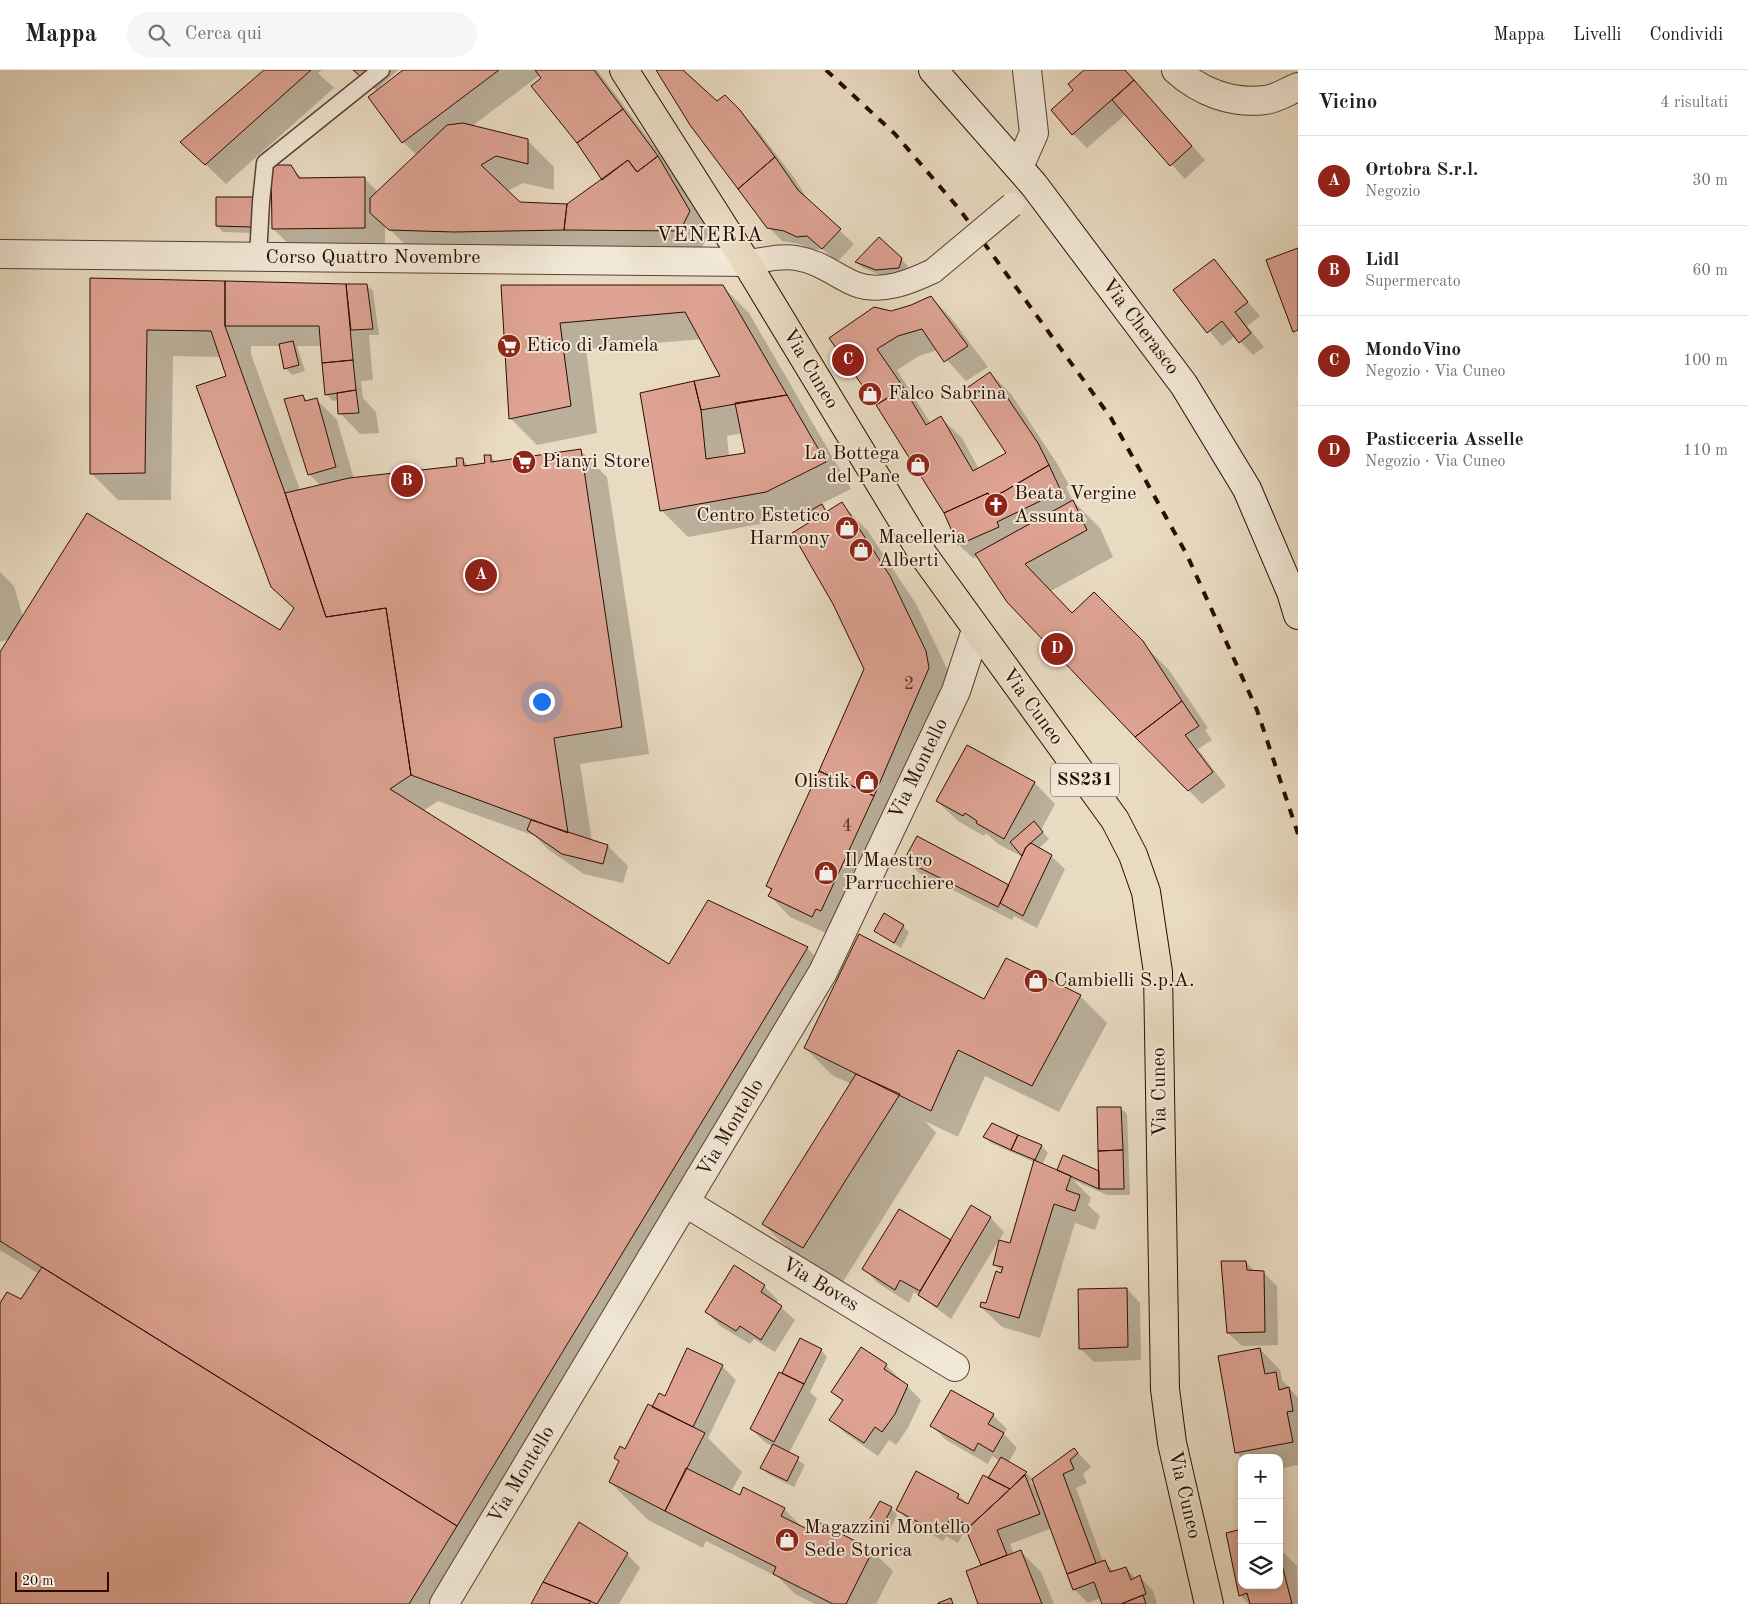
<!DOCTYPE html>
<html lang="it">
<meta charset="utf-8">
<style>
body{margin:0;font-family:"Old Standard TT",serif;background:#f6f6f6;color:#202124}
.controls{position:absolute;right:15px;bottom:15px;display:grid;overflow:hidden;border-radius:10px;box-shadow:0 2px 8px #0003}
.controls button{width:45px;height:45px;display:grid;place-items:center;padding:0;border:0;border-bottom:1px solid #e0e0e0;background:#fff;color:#202124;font:25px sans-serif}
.scale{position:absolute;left:15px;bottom:12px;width:94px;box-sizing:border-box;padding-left:5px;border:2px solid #2b0c00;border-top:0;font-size:14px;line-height:18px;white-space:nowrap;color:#2b0c00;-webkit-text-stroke:4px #f1e8d7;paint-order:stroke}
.you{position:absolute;left:541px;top:631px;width:18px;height:18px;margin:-12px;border:4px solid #fff;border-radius:50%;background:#1a73e8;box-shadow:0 0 0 8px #1a73e833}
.badge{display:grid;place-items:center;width:32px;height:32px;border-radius:50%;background:#8f2418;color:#fff;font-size:16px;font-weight:700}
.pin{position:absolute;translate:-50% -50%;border:2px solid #fff;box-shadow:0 1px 5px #0006}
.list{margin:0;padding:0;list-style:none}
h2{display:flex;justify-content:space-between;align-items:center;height:65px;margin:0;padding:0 20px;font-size:21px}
h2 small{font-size:16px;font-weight:400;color:#757577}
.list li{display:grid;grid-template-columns:32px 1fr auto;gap:15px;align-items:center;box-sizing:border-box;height:90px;padding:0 20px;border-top:1px solid #e0e0e0}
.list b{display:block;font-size:19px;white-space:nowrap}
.list p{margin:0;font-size:16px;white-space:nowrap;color:#757577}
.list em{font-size:16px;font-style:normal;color:#757577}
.icon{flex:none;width:28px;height:28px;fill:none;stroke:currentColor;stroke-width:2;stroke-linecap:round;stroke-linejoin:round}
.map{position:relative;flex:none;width:1298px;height:1534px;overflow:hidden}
header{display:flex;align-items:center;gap:30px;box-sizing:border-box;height:70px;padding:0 25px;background:#fff;border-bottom:1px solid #e0e0e0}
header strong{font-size:24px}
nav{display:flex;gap:28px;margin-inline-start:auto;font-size:18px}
.search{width:350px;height:45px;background:#f6f6f6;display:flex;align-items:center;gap:12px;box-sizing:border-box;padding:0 18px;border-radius:28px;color:#757577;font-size:19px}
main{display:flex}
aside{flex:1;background:#fff}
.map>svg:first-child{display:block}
.shadow{fill:#0003;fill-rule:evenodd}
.building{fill:#dea393;stroke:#2b0c00}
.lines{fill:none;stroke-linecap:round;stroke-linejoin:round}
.service-casing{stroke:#5a4030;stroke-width:19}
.pedestrian-casing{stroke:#5a4030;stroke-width:26}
.minor-casing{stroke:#5a4030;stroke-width:30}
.secondary-casing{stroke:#2b0c00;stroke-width:30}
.primary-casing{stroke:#2b0c00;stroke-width:30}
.service{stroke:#f1e8d7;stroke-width:16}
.pedestrian{stroke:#f1e8d7;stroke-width:24}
.minor{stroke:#f1e8d7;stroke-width:28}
.secondary{stroke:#f1e8d7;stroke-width:28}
.primary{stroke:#e9dbc2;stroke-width:28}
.rail{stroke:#2b0c00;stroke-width:4;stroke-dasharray:9 9;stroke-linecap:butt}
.pedestrian-bridge-casing{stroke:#5a4030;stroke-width:26;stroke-linecap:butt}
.pedestrian-bridge{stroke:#f1e8d7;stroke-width:24}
.labels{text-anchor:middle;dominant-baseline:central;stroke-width:4;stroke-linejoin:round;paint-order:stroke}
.number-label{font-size:18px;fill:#583225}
.shield{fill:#f1e8d7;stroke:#664e40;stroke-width:1}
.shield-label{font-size:19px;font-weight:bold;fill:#2b0c00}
.street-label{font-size:20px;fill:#2b0c00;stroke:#f1e8d7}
.poi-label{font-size:20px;fill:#2b0c00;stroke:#f1e8d7;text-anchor:start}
.neighbourhood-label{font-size:21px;letter-spacing:1px;fill:#2b0c00;stroke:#f1e8d7}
</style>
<header>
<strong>Mappa</strong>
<div class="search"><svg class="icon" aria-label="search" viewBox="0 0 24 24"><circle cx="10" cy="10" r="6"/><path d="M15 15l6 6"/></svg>Cerca qui</div>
<nav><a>Mappa</a><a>Livelli</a><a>Condividi</a></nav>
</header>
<main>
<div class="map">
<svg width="1298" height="1534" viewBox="0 0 1298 1534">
<rect width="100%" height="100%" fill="#e9dbc2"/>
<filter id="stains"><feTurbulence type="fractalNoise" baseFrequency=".004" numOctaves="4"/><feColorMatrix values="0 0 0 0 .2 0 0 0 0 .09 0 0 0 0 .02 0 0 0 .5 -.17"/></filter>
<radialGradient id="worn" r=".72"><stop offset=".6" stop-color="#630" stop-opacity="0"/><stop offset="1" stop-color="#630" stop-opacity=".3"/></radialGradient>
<path class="shadow" d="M266,0H322L318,3L334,18L226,114L203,92Z
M353,0H398L376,20Z
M405,0H597L678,108L710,162L700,181L417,186L385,155V178L294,179L273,159L290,96L303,109L364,108L378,122L417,85L403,72L369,27ZM540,5L603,110L568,135L519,133L507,121L523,113L554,120V97L527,70L472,56Z
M657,0H681L717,32L725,27L760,63L795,109L809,132L854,174L837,192L822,179L812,180L799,174L782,171L768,157Z
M1087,0H1125L1205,90L1185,109L1126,44L1087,78L1073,64L1075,20Z
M253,129L259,135L258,163L223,162L217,156Z
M879,169L908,196L905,204L883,206L863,198L856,192Z
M1213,191L1260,246L1247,256L1264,277L1253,285L1235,266L1222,276L1175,220Z
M92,209L366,215L373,221L379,265H369L373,310L361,311L363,328L376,342L379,363L360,364L340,343L338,330L333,331L326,324L322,276H297L305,301L292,305L286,298L281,276H251V284L300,420L321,416L309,404L303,326L308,332L317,330L337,350L354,409L459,397L463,390L469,396L486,394L490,386L496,392L580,380L607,407L649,684L580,694L592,771L608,776L628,796L623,813L584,804L549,780L535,766L438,731L423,741L669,896L807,878L834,905L442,1534H0V1235L21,1230L39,1204L0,1180V584L9,569L0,572V502L14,516L23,547L281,562L295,539L272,516L228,307L221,287L173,286L171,430H118L91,403Z
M503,216H722L749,243L851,419L821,434L828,442L842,434L868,461L916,534L952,609L833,866L790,847L770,826L772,821L767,816L866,599L812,452L807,441L793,448L688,467L661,440L641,324L722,306L702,269L586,279L597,363L537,375L510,348ZM743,363L747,384L729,386L727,366Z
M931,227L951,248L988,297L966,311L938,280L919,286L897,300L931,354L941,348L962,368L979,399L1008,384L990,303L1011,324L1058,395L1069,415L1066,417L1073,431L1100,458L1113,487L1051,521L1073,544L1094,524L1169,600L1208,658L1205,660L1212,670L1198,679L1226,716L1202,734L1136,666L978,486L973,488L959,475L945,442L877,334L831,268Z
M967,677L1035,713L1055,734L1041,760L1049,769L1038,779L1051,786L1065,799L1037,858L1014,846L1012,850L919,803L906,789L1009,817L1023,787L998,774L986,763L984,766L958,751L937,731Z
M903,856L909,862L901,878L876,861Z
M1080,926L1107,953L1059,1042L985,1006L958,1067L925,1051L936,1063L841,1215L801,1191L763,1154L851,1014L832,1005L805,978L985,931Z
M1121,1038L1127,1044L1130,1125H1107L1073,1110L1091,1128L1088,1135L1100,1146L1095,1160L1075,1153L1040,1268L1002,1257L981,1237L987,1235L1002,1205V1202L994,1194L1011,1174L1034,1092L991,1073L985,1067L992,1055L1042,1076L1048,1083L1042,1095L1062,1104L1100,1103Z
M972,1137L991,1148L1004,1162L951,1249L914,1222L909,1233L878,1213L864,1199L952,1171Z
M1246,1192L1255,1202H1263L1277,1216L1278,1275L1242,1276L1228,1263Z
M764,1216L778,1230L776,1233L795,1250L775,1282L754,1269L750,1274L720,1256L707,1242Z
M1127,1219L1140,1233L1141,1290L1094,1292L1080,1278Z
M800,1270L821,1280L827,1287L810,1322L817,1329L789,1383L805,1395L794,1417L768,1404L762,1397L773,1377L765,1372L751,1359L783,1305Z
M861,1279L886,1295L921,1330L908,1358L896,1375L889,1370L878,1386L845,1363L831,1350L843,1332L832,1321Z
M1260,1279L1280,1300L1282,1310L1298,1328V1395L1279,1399V1388H1242L1236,1382Z
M722,1296L736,1310L708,1368L742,1402L731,1422L784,1439L803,1458L872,1481L893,1501L876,1534H815L795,1524L778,1507L706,1471L703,1478L648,1450L610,1412L620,1392L615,1388L626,1381L653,1338L665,1327Z
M993,1345L1007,1359L1004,1364L1017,1378L1008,1393L1026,1403L1033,1409L1030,1412L1037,1418L1074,1379L1088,1393L1091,1397L1083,1404L1087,1413L1076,1418L1103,1492L1114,1501L1126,1498L1136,1509L1140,1507L1153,1521L1157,1534H1103L1101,1528L1088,1533L1074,1519L1052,1458L1010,1474L1014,1484L1020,1481L1041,1502L1054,1534H980L983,1496L969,1462L965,1460L958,1473L946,1466L943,1471L911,1453L897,1439L958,1425L969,1435L993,1412L1000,1391L992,1386L988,1394L946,1370L932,1356Z
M891,1438L897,1445L889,1462L870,1450Z
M1279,1478L1297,1496L1298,1534H1249L1240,1525L1242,1515H1279Z
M627,1484L640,1498L619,1534H533Z"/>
<path class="building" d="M264,0H311L205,95L180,72Z
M353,0H369L361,7Z
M403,0H499L402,73L368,27Z
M535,0H594L623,39L577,73L531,16L541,8Z
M656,0H683L717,31L725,25L740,40L775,87L738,119L690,55Z
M1084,0H1125L1134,10L1072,65L1051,40L1073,20L1068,14Z
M1134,10L1192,76L1170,96L1112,30Z
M623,39L658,86L637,102L628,90L602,110L577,73Z
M463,53L528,69V94L496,86L481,95L520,132L567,134L564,160L454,162L389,160L370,143V128L447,55Z
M658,86L690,141L680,161L564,160L567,134L628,90L637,102Z
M775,87L798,120L841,159L822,179L807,166L797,167L784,161L767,158L738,119Z
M271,95H291L299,108L365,107V158L272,159Z
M216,127H253L252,157L216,156Z
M879,167L902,188L899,198L876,200L855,192Z
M1298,178V260L1293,262L1266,190Z
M1214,189L1248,232L1235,242L1251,263L1239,273L1222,251L1207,263L1173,220Z
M90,208L225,211V256L285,423L326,547L386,538L411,705L390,719L669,894L708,830L808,877L457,1456L0,1171V582L87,443L280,560L294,538L271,517L196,316L226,306L211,261L147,260L145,403L90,404Z
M225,211L346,214L353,290L322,293L319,256H225Z
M346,214H367L373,259L351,260Z
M501,215H723L787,325L701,340L694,311L720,306L685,242L560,253L571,336L509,349Z
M931,226L968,276L944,292L922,259L898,266L877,279L904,318L876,335L829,268L874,237L891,241L911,235Z
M293,271L299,295L284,299L279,274Z
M353,290L356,320L325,325L322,293Z
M990,302L1038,373L1049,395L1003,422L990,428L988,423L944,443L876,335L904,318L926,355L941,346L973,401L1006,383L964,320Z
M694,311L701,340L706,389L745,383L735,333L787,325L826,392L766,422L660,441L640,323Z
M356,320L359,343L338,344L337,323Z
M303,325L305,331L317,328L336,397L308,405L284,329Z
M581,379L622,657L554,668L568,763L411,705L386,538L326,547L285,423L349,408L457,396L456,388H463L464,396L485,393L484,385H491V392Z
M1049,395L1061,421L997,452L999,457L958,475L944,443L988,423L990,428L1003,422Z
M1073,430L1087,460L1025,494L1072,543L1094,522L1143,571L1182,631L1135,667L1007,532L975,484Z
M842,432L890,506L926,581L929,598L874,726L819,701L864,599L833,534L792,463L810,452L806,443L822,434L826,442Z
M1182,631L1199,656L1185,665L1213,702L1188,721L1135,667Z
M967,675L1035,712L1004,769L976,753L977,751L965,743L963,746L936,731Z
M819,701L874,726L821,841L816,839L812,847L768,826L772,819L766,816Z
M531,750L608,775L603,794L562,784L527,760Z
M1034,751L1043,762L1026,777L1022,786L1010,772Z
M917,766L1009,815L998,837L904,790Z
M1031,773L1052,785L1023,846L1000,833L1026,777Z
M884,843L904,855L894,873L874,861Z
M859,864L984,929L1006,888L1081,925L1032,1016L958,980L931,1041L804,978Z
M856,1004L900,1024L803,1178L762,1154Z
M1097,1037H1121L1123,1080L1098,1081Z
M992,1053L1018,1065L1011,1080L983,1067Z
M1018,1065L1042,1075L1035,1090L1011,1080Z
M1123,1080L1124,1119H1099L1098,1081Z
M1063,1085L1099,1101V1119L1057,1100Z
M1034,1090L1071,1106L1066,1120L1080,1125L1075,1141L1054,1134L1019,1248L980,1237L981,1232L986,1233L996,1201L1001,1203L1003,1197L993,1195L999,1170L1010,1173Z
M971,1135L991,1147L937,1237L918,1225Z
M899,1139L951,1170L920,1221L900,1210L895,1220L862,1199Z
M1221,1191H1246L1247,1200L1264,1201L1265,1262L1227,1263Z
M734,1195L765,1215L761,1222L782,1236L761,1270L740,1256L736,1261L705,1242Z
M42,1197L457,1456L409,1534H0V1233L7,1222L21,1229Z
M1127,1218L1128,1277L1079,1279L1078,1219Z
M800,1268L822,1279L804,1314L782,1303Z
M861,1277L887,1294L884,1299L908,1315L895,1344L882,1362L875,1357L864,1373L829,1350L843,1330L831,1322Z
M687,1278L723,1295L693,1357L652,1337L659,1323L665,1326Z
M1260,1278L1265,1304L1276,1302L1279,1320L1289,1317L1293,1341L1287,1342L1293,1372L1235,1383L1218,1286Z
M779,1302L804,1314L774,1372L750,1359Z
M951,1320L994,1344L988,1354L1004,1363L993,1382L978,1373L974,1381L930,1356Z
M648,1334L705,1363L665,1441L609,1412L619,1391L614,1388L620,1376L625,1379Z
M773,1374L799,1387L787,1411L760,1398Z
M1074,1378L1078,1383L1070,1390L1074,1399L1063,1404L1096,1493L1067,1504L1032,1409Z
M1001,1387L1027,1402L1010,1419L988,1408Z
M686,1398L740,1425L743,1417L785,1438L781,1446L809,1460L814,1450L873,1480L846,1534H833L773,1504L776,1497L665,1441Z
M916,1401L959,1424L957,1428L968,1434L983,1405L1010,1419L970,1456L951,1447L944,1460L932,1454L929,1458L896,1440Z
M1025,1405L1040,1444L997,1460L1007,1485L981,1495L966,1460Z
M880,1431L892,1437L882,1457L869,1450Z
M579,1452L628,1483L597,1534L543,1512Z
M1242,1459V1515H1279V1483L1292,1534H1250L1247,1523L1239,1526L1226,1463Z
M1021,1480L1042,1534H978L966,1501Z
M1105,1490L1110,1502L1126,1497L1131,1510L1140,1505L1146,1524L1121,1534H1102L1094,1512L1073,1520L1067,1504Z
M543,1512L591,1531L589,1534H531Z
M1143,1525L1146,1534H1121Z
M951,1528L953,1534H938V1533Z"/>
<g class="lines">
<g class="service-casing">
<path id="service" d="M258,187L261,132L265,93L381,0"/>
</g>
<g class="pedestrian-casing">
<path id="pedestrian" d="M746,192C761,191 781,185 796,188C821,192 834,205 855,214C881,224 910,212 933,201"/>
</g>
<g class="minor-casing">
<path id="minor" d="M1176,0C1200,22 1232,34 1265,30C1276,29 1288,21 1298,17
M1019,97L1034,63L1027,0
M0,184L746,192
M686,1133L955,1297
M444,1534L823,902L956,621L976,560"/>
</g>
<g class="secondary-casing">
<path id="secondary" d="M933,0L1034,115L1184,315L1247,419L1291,522L1298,545"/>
</g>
<g class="primary-casing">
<path id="primary" d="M624,0L746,192L924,486L1115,750L1133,785L1146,822L1158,902L1165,1319L1172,1373L1209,1534"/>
</g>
<use href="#service" class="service"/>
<use href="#pedestrian" class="pedestrian"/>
<use href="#minor" class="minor"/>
<use href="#secondary" class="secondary"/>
<use href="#primary" class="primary"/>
<path class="rail" d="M826,0L895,64L960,140L1111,348L1187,485L1257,640L1298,764"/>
<g class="pedestrian-bridge-casing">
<path id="pedestrian-bridge" d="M933,201L1012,135"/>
</g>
<use href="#pedestrian-bridge" class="pedestrian-bridge"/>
</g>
<defs>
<g id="supermarket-disc" transform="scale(1.25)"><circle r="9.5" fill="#8f2418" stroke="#f1e8d7"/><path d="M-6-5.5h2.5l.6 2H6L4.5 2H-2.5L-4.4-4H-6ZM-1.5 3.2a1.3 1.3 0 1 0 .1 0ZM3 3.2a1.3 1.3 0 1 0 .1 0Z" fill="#fff"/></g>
<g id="shop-disc" transform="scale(1.25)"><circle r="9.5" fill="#8f2418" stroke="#f1e8d7"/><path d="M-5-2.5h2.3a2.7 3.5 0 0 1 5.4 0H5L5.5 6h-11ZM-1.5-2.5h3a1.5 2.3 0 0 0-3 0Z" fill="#fff"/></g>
<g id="church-disc" transform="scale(1.25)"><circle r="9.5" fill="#8f2418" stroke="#f1e8d7"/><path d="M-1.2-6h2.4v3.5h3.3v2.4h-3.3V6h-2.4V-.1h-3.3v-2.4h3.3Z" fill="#fff"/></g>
</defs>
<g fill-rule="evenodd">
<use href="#supermarket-disc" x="509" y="276"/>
<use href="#shop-disc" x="870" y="324"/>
<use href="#supermarket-disc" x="524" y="392"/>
<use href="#shop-disc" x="918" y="395"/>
<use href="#church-disc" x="996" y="435"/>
<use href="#shop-disc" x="847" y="458"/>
<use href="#shop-disc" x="861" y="480"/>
<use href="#shop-disc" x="867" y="712"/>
<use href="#shop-disc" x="826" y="803"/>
<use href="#shop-disc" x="1036" y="911"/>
<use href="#shop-disc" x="787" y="1470"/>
</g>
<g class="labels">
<g class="number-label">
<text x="909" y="614">2</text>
<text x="847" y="756">4</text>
</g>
<rect class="shield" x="1051" y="693.5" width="68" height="33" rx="4"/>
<g class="shield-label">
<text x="1085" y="710">SS231</text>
</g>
<g class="street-label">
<text x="373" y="188">Corso Quattro Novembre</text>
<text transform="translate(1140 257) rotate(53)">Via Cherasco</text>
<text transform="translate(810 299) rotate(59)">Via Cuneo</text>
<text transform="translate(1032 637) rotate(54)">Via Cuneo</text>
<text transform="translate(919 699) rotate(-64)">Via Montello</text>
<text transform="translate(1160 1022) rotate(-91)">Via Cuneo</text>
<text transform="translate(731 1058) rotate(-59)">Via Montello</text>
<text transform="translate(820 1215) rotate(31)">Via Boves</text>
<text transform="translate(522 1405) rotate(-59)">Via Montello</text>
<text transform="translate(1184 1425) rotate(77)">Via Cuneo</text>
</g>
<g class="poi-label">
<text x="526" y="276">Etico di Jamela</text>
<text x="888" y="324">Falco Sabrina</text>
<text x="900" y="384" text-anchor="end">La Bottega<tspan x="900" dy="23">del Pane</tspan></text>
<text x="542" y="392">Pianyi Store</text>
<text x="1014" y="424">Beata Vergine<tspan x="1014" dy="23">Assunta</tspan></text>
<text x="830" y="446" text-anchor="end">Centro Estetico<tspan x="830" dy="23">Harmony</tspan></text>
<text x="878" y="468">Macelleria<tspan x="878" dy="23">Alberti</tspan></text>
<text x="850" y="712" text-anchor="end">Olistik</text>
<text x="844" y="791">Il Maestro<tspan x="844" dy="23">Parrucchiere</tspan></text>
<text x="1054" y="911">Cambielli S.p.A.</text>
<text x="804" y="1458">Magazzini Montello<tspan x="804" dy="23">Sede Storica</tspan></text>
</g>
<g class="neighbourhood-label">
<text x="710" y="165">VENERIA</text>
</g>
</g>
<rect width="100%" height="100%" filter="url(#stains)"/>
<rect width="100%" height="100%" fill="url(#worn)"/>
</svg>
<div class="controls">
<button>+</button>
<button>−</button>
<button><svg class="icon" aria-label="layers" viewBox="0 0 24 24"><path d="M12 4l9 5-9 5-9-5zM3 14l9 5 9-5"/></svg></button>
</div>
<div class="scale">20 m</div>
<div class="you"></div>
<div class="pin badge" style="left:481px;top:505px">A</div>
<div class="pin badge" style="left:407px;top:411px">B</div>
<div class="pin badge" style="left:848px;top:290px">C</div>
<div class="pin badge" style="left:1057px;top:579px">D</div>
</div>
<aside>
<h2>Vicino<small>4 risultati</small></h2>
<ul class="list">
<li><span class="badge">A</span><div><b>Ortobra S.r.l.</b><p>Negozio</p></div><em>30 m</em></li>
<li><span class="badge">B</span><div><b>Lidl</b><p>Supermercato</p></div><em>60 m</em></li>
<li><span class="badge">C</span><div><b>MondoVino</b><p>Negozio · Via Cuneo</p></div><em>100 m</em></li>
<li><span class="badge">D</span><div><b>Pasticceria Asselle</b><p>Negozio · Via Cuneo</p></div><em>110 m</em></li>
</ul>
</aside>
</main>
